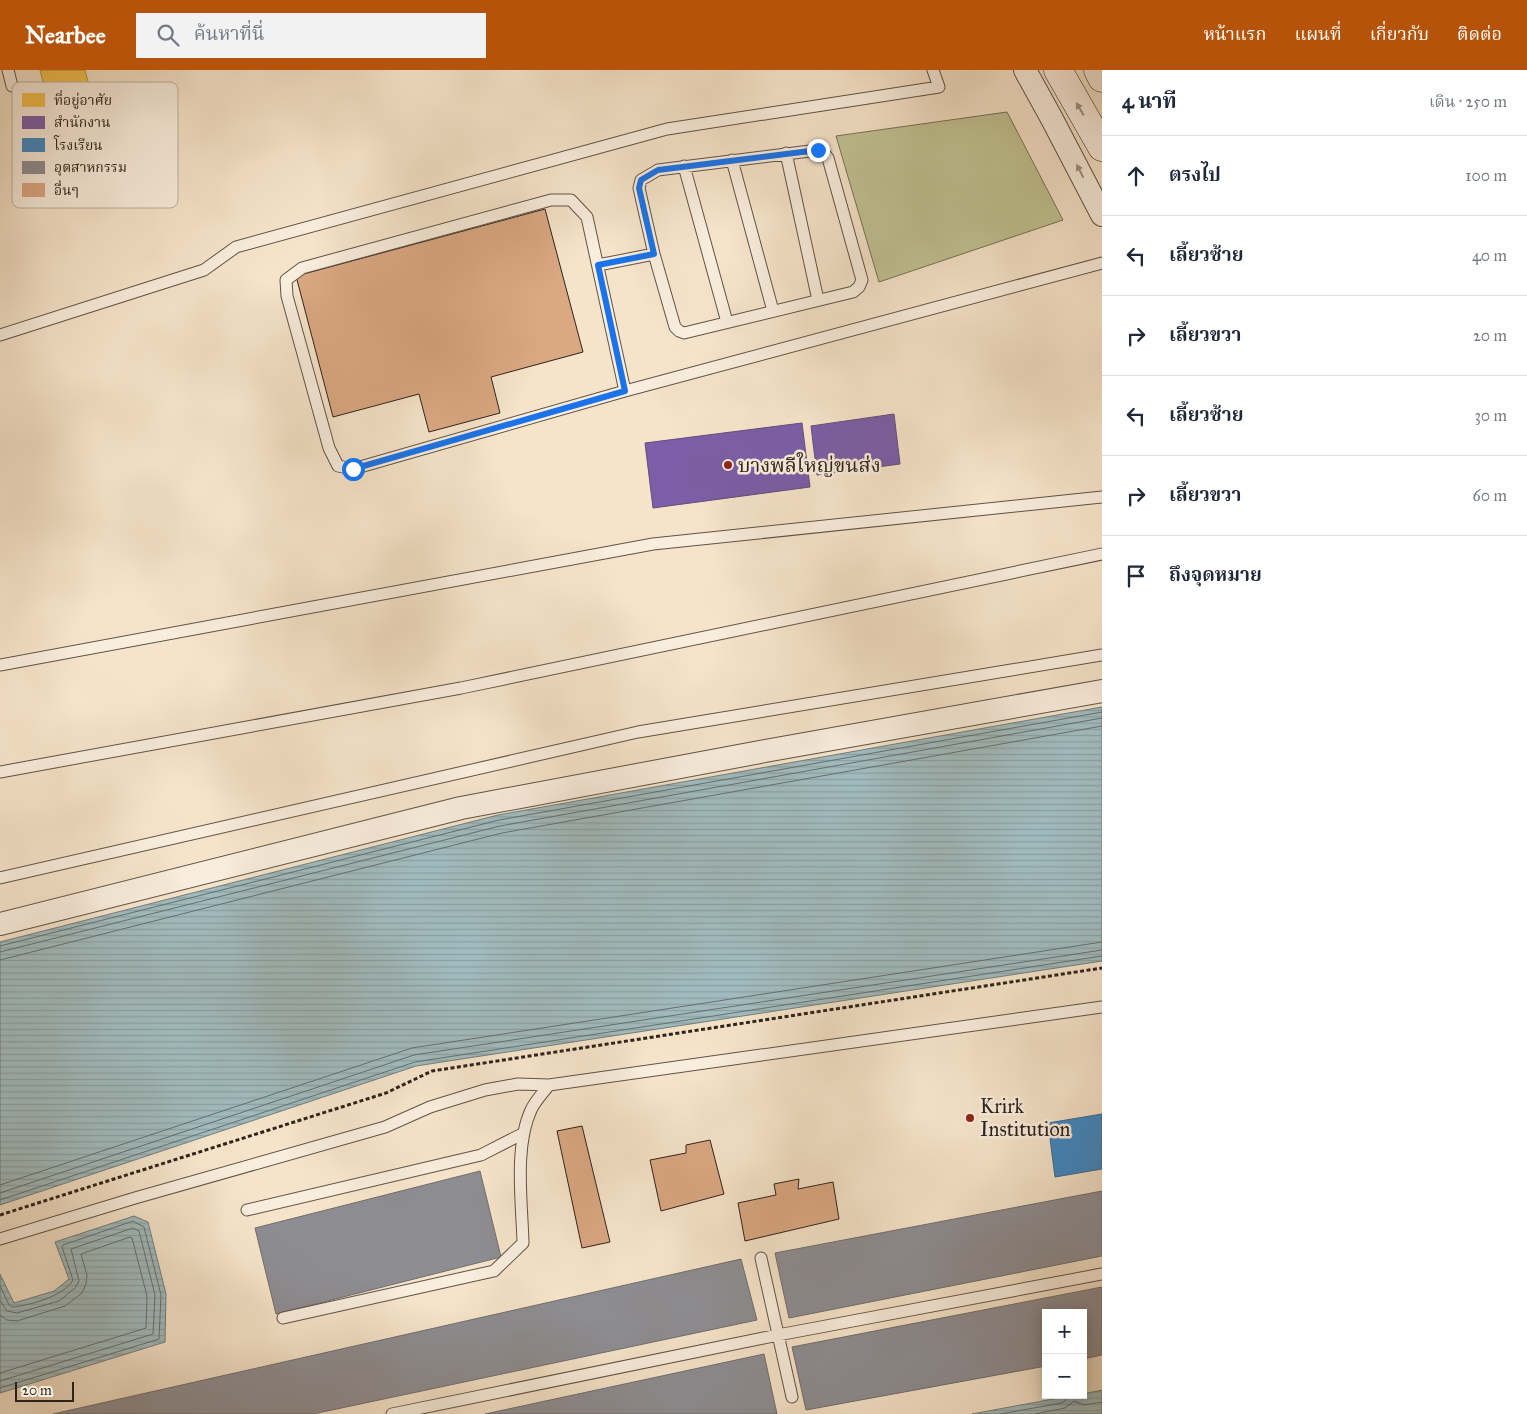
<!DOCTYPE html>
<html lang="th">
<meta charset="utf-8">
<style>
body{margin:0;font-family:"IM FELL Great Primer","Noto Serif Thai",serif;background:#f2f2f3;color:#1f2937}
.controls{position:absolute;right:15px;bottom:15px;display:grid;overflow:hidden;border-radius:0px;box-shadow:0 2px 12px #0003}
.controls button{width:45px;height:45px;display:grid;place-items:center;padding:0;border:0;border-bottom:1px solid #e0e1e3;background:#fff;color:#1f2937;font:25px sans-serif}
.scale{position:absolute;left:15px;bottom:12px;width:59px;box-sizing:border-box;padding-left:5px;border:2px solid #2d231c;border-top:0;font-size:14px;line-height:18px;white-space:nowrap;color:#2d231c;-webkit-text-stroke:4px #f9eddd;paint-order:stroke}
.stop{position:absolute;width:15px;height:15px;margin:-11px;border:4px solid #1a73e8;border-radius:50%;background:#fff}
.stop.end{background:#1a73e8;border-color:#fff;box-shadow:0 1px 5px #0008}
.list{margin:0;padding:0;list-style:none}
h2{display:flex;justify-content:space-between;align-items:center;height:65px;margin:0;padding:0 20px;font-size:21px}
h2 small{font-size:16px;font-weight:400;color:#747a83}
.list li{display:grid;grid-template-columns:32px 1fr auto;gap:15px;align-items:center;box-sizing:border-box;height:80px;padding:0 20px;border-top:1px solid #e0e1e3}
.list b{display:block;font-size:19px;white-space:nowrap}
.list em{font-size:16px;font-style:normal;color:#747a83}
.icon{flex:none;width:28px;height:28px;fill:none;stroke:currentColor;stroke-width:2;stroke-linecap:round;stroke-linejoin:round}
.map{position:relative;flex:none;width:1102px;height:1344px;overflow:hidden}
header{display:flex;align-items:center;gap:30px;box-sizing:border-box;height:70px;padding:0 25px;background:#b45309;color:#fff}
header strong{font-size:24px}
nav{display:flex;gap:28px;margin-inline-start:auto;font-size:18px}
.search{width:350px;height:45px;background:#f2f2f3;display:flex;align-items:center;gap:12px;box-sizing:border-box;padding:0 18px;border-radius:0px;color:#747a83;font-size:19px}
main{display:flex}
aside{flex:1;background:#fff}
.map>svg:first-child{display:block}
.green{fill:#c1c293;stroke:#777258}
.water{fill:url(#water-rules);stroke:#737f7e}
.homes{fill:#f2c14e;stroke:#b7923f}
.offices{fill:#7b5ea7;stroke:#644c7d}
.schools{fill:#3f88c5;stroke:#3a6a92}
.industry{fill:#8d8d92;stroke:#706d6f}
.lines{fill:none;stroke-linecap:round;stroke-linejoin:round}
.shore{stroke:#67706e;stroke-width:1}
.building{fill:#daa883;stroke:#2d231c}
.service-casing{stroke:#5f5348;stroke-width:13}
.minor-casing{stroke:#5f5348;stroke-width:24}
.secondary-casing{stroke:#2d231c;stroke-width:29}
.path{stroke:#2d231c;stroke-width:3;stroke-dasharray:4 2.5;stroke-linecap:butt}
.service{stroke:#f9eddd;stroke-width:11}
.minor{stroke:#f9eddd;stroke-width:22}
.secondary{stroke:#f9eddd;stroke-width:28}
.oneway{fill:#9d9286}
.route{stroke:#1a73e8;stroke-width:6}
.poi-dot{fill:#8f2418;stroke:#f9eddd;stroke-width:2}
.labels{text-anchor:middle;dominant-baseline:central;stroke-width:5;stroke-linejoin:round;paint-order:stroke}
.poi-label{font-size:20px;fill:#2d231c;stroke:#f9eddd;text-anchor:start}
.key{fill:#f9eddd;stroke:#bcb0a3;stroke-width:1}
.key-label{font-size:14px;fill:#2d231c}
</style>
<header>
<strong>Nearbee</strong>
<div class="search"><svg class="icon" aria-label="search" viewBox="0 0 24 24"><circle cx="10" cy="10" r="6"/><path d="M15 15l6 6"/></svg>ค้นหาที่นี่</div>
<nav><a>หน้าแรก</a><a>แผนที่</a><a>เกี่ยวกับ</a><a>ติดต่อ</a></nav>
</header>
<main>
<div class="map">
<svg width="1102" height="1344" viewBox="0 0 1102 1344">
<defs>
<pattern id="water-rules" width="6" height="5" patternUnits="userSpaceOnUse" patternTransform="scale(1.25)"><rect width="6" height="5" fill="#a1bcc0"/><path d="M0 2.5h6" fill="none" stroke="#8ba1a4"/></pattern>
</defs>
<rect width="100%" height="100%" fill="#f6e4ca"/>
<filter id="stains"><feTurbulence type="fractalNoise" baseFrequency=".004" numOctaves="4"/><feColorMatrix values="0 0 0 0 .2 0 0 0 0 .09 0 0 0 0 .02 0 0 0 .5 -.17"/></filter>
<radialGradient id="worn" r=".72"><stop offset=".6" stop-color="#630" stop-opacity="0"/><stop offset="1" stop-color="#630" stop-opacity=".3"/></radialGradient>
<path class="green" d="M1007,42L1063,150L879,212L836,66Z"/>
<path class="water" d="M1102,637V891L416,996L0,1135V872L498,745Z
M134,1146L148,1152L166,1224L165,1272L0,1323V1204L14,1233L54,1221L69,1209L55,1172Z
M1102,1320V1344H972L1075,1325H1083V1324Z"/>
<path class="homes" d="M40,0H85L91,23L48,34Z"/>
<path class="offices" d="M894,344L900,394L817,405L811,356Z
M802,353L810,417L653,438L645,373Z"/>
<path class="schools" d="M1102,1044V1099L1055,1107L1048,1053Z"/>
<path class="industry" d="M480,1101L501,1187L276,1244L255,1158Z
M1102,1121V1186L789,1248L775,1183Z
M741,1189L757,1250L313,1344H53Z
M1102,1217V1285L1083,1289V1243H1046V1296L806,1340L792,1277Z
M764,1284L777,1344H485Z"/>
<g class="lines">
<path class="shore" d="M0,876L499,750L1102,642
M0,882L500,756L1102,648
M0,890L502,763L1102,656
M0,1115L412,978L1102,872
M0,1123L414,985L1102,880
M0,1130L415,992L1102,886
M0,1216L9,1235L13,1237C31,1235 64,1226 73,1210L62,1177L63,1175L133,1151L144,1157L161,1225L159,1269L0,1318
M0,1230L7,1241L17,1243L59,1231L75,1218L79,1211L71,1179L133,1158L139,1161L155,1225L153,1264L0,1311
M0,1245L7,1250L17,1251L65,1236L82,1223L86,1214L87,1205L81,1184L130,1167L132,1168L147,1226L146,1258L0,1303
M1000,1344L1062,1333L1066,1330L1067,1325
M1035,1344L1065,1338L1074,1331L1084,1335L1102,1332"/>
</g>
<path class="building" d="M545,139L583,282L491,307L500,343L429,362L419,324L333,347L296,206Z
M582,1056L610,1172L582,1178L557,1061Z
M710,1070L724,1124L661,1141L650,1090L686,1083V1075Z
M799,1109L798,1119L833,1112L839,1149L745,1171L738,1133L776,1125L774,1114Z"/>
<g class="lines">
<g class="service-casing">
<path id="service" d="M8,0L12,16
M818,80L824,83L828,88L862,210L859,217L853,222L684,263L679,261L675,257L654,184L639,118L641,110L658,100Z
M786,83L818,230
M732,90L773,241
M684,96L727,252
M598,195L654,184
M0,265L204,200L236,177L667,59L939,17L933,0
M625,321L353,399L338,396L329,378L287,226L286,210L302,198L551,130H571L587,147L625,321L1102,193
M0,595L653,474L1102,427
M0,702L461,618L1102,484
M0,808L638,662L1102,585
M247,1140L481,1085L524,1063
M0,1169L135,1128L385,1057L430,1037L485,1020L518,1014L549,1015L1102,937
M761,1188L792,1327
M283,1248L494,1201L523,1173C522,1133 514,1077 531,1040C535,1031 543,1023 549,1015
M392,1344L778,1265L1102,1204"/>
</g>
<g class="minor-casing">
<path id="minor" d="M1025,0L1052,49L1102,145
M0,854L461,738L765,681L1102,621"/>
</g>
<g class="secondary-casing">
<path id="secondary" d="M1058,0L1102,77
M1098,0L1102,8"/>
</g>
<path class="path" d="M0,1145L386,1023L432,1001L1102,898"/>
<use href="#service" class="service"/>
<use href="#minor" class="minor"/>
<use href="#secondary" class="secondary"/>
</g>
<defs><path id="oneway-solid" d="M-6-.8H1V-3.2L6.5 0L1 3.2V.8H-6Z" transform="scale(1.25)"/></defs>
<g class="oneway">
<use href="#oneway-solid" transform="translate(1080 39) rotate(-120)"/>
<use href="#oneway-solid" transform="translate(1080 101) rotate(-117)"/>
</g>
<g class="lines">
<path class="route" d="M353,399L625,321L598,195L654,184L639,118L641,110L658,100L818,80"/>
</g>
<g class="poi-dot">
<circle cx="728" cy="395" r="5"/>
<circle cx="970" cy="1048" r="5"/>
</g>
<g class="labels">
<g class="poi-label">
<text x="738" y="395">บางพลีใหญ่ขนส่ง</text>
<text x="980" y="1036">Krirk<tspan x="980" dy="23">Institution</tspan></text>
</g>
</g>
<rect x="12" y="12" width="166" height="126" rx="8" class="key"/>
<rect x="22" y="23" width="23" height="14" fill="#f2c14e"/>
<rect x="22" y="46" width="23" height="13" fill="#7b5ea7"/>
<rect x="22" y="68" width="23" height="14" fill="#3f88c5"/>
<rect x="22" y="91" width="23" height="13" fill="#8d8d92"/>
<rect x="22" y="113" width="23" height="14" fill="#daa883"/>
<g class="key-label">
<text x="54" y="35">ที่อยู่อาศัย</text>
<text x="54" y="57">สำนักงาน</text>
<text x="54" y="80">โรงเรียน</text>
<text x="54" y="102">อุตสาหกรรม</text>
<text x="54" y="125">อื่นๆ</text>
</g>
<rect width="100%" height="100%" filter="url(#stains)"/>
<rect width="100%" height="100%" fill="url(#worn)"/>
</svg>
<div class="controls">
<button>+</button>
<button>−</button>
</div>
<div class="scale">20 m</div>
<div class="stop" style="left:353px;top:399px"></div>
<div class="stop end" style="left:818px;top:80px"></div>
</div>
<aside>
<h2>4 นาที<small>เดิน · 250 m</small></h2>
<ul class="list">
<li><svg class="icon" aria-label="ahead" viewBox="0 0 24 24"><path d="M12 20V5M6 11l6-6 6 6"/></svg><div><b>ตรงไป</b></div><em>100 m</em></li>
<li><svg class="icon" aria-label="left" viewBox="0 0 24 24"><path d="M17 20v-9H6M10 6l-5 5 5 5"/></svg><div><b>เลี้ยวซ้าย</b></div><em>40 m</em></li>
<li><svg class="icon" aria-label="right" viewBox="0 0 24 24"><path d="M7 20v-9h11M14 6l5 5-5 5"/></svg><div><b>เลี้ยวขวา</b></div><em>20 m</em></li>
<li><svg class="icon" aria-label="left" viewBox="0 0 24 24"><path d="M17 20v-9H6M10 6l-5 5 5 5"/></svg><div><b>เลี้ยวซ้าย</b></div><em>30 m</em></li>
<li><svg class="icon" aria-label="right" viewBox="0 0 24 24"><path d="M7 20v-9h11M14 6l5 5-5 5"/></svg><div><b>เลี้ยวขวา</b></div><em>60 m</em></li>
<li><svg class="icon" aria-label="arrive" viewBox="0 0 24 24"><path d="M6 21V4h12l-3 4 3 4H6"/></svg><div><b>ถึงจุดหมาย</b></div></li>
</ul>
</aside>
</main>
